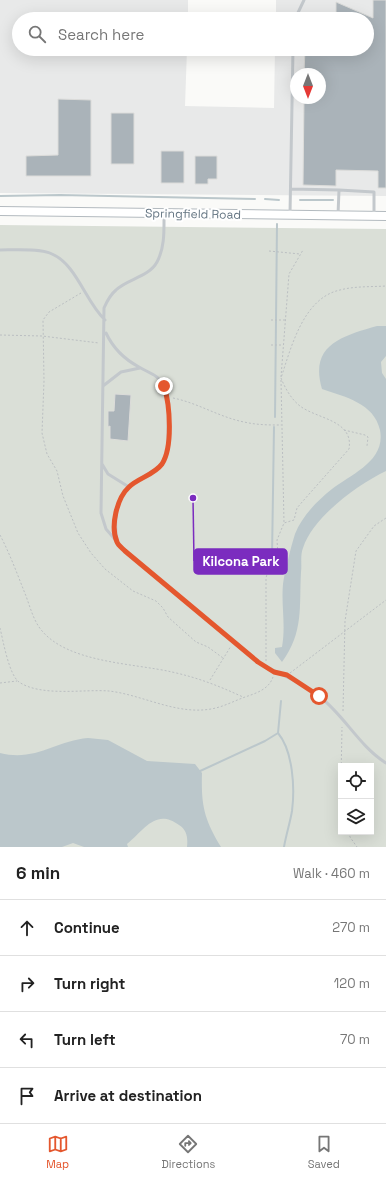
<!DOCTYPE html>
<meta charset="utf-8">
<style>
body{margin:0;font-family:"Space Grotesk",sans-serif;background:#f6f6f6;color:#222}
.controls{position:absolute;right:12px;bottom:12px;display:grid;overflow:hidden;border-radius:0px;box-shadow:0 4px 16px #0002}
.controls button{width:36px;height:36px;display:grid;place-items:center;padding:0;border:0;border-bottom:1px solid #e0e0e0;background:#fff;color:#222;font:20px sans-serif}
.compass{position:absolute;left:290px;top:68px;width:36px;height:36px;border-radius:50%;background:#fff;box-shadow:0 4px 16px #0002;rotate:180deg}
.stop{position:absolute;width:12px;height:12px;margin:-9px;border:3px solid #e4572e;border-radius:50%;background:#fff}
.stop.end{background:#e4572e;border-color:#fff;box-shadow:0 1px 4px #0008}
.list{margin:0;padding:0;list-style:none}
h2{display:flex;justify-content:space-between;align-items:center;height:52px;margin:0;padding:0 16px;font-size:17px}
h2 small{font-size:13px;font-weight:400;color:#767676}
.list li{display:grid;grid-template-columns:26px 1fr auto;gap:12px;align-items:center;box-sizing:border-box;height:56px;padding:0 16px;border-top:1px solid #e0e0e0}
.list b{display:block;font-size:15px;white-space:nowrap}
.list em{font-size:13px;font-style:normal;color:#767676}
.icon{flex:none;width:22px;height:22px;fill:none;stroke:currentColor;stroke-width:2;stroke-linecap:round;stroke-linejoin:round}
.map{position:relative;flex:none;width:386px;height:847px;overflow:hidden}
.search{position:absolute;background:#fff;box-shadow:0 4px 16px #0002;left:12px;right:12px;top:12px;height:44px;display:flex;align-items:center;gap:10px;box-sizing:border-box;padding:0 14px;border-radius:22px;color:#767676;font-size:15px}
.sheet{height:276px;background:#fff}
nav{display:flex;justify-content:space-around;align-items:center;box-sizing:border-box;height:56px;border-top:1px solid #e0e0e0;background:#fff;font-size:11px;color:#767676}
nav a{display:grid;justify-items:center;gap:2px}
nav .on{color:#e4572e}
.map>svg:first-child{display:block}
.built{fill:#e8e9e9;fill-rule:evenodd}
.green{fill:#dadfd7;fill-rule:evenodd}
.water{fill:#bbc7cb}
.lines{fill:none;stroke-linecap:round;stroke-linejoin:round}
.stream{stroke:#bbc7cb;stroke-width:2}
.building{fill:#aab3b9;stroke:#dcdcda}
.secondary-casing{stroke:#b3babf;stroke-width:10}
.path{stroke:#bbbfc2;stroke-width:1;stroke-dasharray:2 2;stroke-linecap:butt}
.lane{stroke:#c3c8cc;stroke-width:3}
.secondary{stroke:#fff;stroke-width:8}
.route{stroke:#e4572e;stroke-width:5}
.labels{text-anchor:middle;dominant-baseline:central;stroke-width:4;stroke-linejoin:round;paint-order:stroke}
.street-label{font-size:12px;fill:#657683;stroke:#fff}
.leader{fill:none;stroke:#7b2cbf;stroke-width:1.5}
.callout-dot{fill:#7b2cbf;stroke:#fff;stroke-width:1.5}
.callout{fill:#7b2cbf;stroke:#7b2cbf;stroke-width:1.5}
.callout-label{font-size:13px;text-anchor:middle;font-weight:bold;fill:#fff}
</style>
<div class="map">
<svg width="386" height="847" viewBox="0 0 386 847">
<rect width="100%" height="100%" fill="#fafaf8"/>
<path class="built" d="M0,0H188V19H19V49H187L185,106L274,108L275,49H367V19H276V0H386V196L0,193ZM296,74H320V98H296Z"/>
<path class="green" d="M0,225L386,229V847H0ZM341,766H371V832H341Z"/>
<path class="water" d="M377,326H386V356L381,362L382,373L386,379V471C357,485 313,517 303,548C300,555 302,565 301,572C299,607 304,632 282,662L275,653V648L282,647C286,625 281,605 283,584C285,570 291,547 295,534C302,516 318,500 332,489C351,474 386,461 380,430C374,403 345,397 322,389C309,345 342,336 377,326Z
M88,738L108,740L147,761L195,764L202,773C201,805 204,819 221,847H187C188,838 187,830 179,825C156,808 145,829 127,844L128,847H84L73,843L62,847H0V753C35,762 55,741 88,738Z"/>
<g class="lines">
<path class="stream" d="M0,196L60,195L255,199
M265,199L279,200
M300,200H333
M275,417L277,224
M272,557L274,427
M278,733C293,751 295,788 292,811C290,823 286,835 284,847
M198,772L265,741L278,733L281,701"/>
</g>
<path class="building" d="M373,0H386V188H378V171L336,170V186L303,185L304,98H320V74H304L305,49H367V19H336V2L373,18Z
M58,99L91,100V176H26V156L58,155Z
M111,113H134V164H111Z
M161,151H184V183H161Z
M195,156H217V179H208V184H195Z
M115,394L131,395L128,441L110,439V426L108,427V411H114Z"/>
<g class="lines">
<g class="secondary-casing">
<path id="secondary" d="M0,211L386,216"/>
</g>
<path class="path" d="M269,251L300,254
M81,293L49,312L43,320L44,381L42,433L47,454L57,471L63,496L78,533L91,553L105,569L133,591L156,601L163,608L168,617L196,642L208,647L223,658
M271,320H285
M0,335L42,336L99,343
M271,345H283
M281,377L289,274L303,250
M281,380L284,523
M173,398C198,403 219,417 244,422C257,425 269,425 281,425
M344,430L365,435L368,437L367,446
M0,535C10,554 18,576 26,596C30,607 33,618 39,627C64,663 133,663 172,672C199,678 219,686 243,697
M0,628C3,640 9,675 19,682C41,697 84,689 109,691C143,695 176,715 211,709C223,707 234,701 245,697C257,693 269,689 273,677
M266,661V578L269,567L276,561L278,555L277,540L284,523L294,520L297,508L303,501L349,449C354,420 317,419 300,406C291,399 285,388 281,378C291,348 303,298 340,290C355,286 371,287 386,286
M290,673L386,600
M210,680L231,646
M0,683L17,681
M343,711L345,621L356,551L374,526L386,518
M341,780L342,727
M349,832L350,837L357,847"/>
<path class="lane" d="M295,19L304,0
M291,189L339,190
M164,213C164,230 165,247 157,262C149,277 127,279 116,290C110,295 107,301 104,308L101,513L106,529L125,551L258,662C278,674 300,681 319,696C344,715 359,746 386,763
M290,214L293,49
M338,215L339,190L374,192V215
M0,250C13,250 41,248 52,254C77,265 85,301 105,320
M106,333C113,348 124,359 139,367C149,373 159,375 165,387C171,400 168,417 168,432C168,443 169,458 159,466C150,474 138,479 129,487C115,500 114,523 117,541
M103,386L121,372L140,368
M102,464L108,474L129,487"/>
<use href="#secondary" class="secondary"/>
</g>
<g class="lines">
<path class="route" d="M164,386C170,405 173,447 162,464C154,475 138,478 129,487C117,498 110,526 117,542C118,545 122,548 125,551L258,662L274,672L287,675L319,696"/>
</g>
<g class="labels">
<g class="street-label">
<text transform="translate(193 214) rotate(1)">Springfield Road</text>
</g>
</g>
<path class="leader" d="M193 498L194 561"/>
<circle class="callout-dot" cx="193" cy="498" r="4"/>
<rect class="callout" x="194" y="549" width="93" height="25" rx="4"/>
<g class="callout-label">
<text x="241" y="566">Kilcona Park</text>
</g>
</svg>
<div class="controls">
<button><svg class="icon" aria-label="locate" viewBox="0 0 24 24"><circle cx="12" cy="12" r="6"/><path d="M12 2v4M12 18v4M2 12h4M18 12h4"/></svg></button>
<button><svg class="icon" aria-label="layers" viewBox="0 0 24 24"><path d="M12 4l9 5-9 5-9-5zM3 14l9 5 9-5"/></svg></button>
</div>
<svg class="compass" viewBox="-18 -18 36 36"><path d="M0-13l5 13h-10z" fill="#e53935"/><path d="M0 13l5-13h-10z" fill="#767676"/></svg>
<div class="stop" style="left:319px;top:696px"></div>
<div class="stop end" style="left:164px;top:386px"></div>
<div class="search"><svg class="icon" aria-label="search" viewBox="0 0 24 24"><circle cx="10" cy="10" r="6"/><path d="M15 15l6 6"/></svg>Search here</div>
</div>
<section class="sheet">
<h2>6 min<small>Walk · 460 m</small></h2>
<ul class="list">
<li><svg class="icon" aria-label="ahead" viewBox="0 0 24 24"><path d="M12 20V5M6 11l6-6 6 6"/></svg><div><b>Continue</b></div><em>270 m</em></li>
<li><svg class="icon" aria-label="right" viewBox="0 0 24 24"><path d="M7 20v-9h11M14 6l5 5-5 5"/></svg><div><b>Turn right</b></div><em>120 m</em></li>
<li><svg class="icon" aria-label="left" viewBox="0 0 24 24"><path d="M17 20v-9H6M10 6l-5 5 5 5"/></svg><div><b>Turn left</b></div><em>70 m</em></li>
<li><svg class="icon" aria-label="arrive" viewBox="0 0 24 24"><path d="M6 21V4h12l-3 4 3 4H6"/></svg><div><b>Arrive at destination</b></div></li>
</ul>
</section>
<nav>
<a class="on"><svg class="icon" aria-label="map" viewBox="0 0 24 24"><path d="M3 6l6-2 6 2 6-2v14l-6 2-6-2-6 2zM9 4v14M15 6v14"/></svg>Map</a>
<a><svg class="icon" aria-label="directions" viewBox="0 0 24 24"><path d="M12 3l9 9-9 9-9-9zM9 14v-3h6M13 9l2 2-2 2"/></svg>Directions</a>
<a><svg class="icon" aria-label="saved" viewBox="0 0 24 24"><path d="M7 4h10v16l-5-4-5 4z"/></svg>Saved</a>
</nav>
